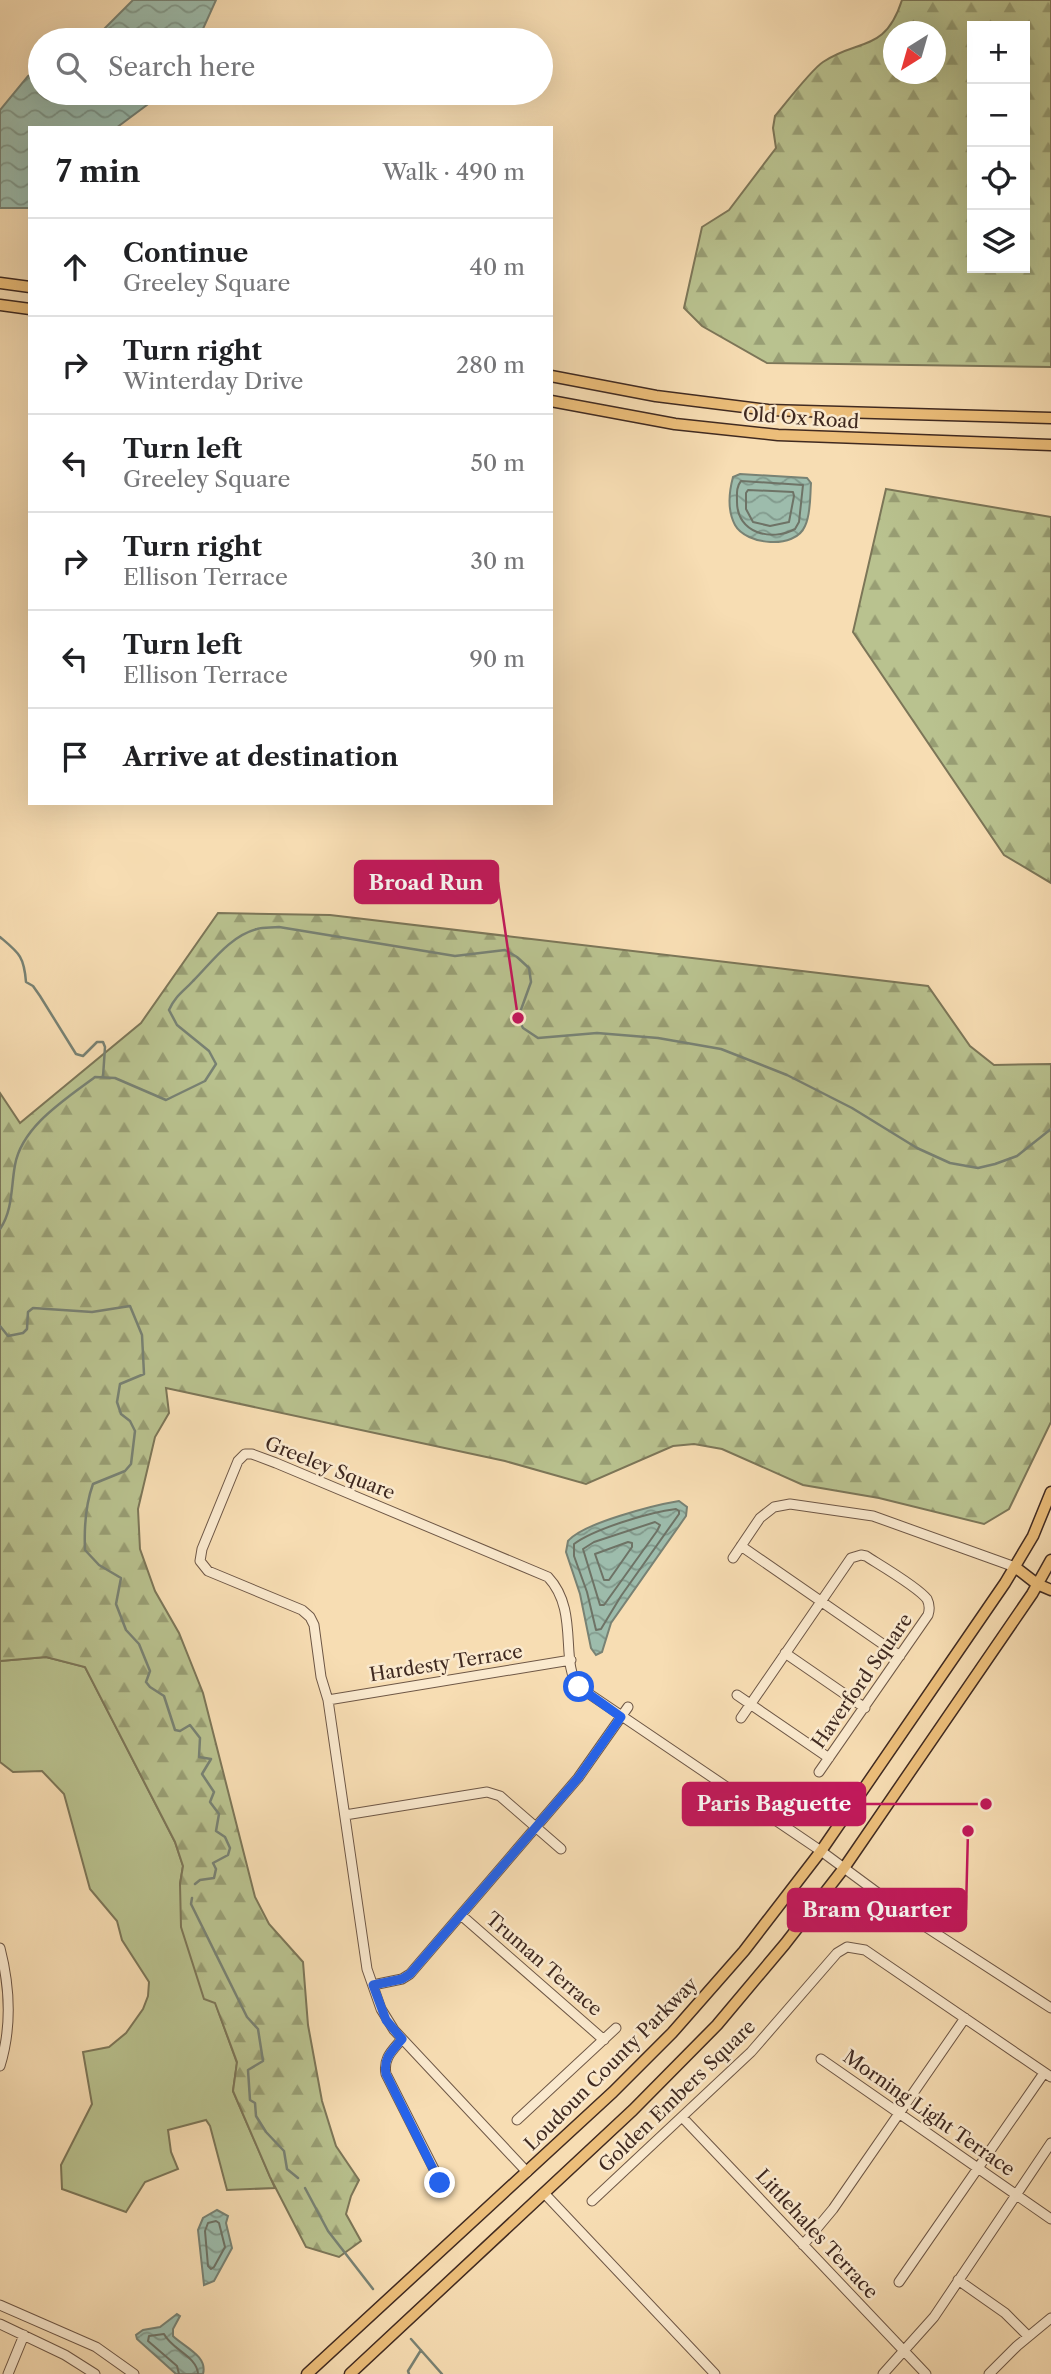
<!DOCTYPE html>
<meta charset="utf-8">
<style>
body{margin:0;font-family:"Libre Caslon Text",serif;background:#f2f2f2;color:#202124}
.controls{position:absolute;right:21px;top:21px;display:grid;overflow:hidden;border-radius:0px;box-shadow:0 7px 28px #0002}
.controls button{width:63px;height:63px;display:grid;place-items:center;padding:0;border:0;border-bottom:2px solid #e0e0e0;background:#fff;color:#202124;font:35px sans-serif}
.compass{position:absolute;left:883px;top:21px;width:63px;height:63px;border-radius:50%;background:#fff;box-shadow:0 7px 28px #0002;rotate:217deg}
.stop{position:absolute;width:21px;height:21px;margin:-16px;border:5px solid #2563eb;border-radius:50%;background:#fff}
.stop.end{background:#2563eb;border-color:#fff;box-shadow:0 2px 7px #0008}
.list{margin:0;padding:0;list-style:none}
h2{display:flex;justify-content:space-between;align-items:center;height:91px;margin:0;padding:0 28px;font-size:30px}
h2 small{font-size:23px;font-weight:400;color:#757577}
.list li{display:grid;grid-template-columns:46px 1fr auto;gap:21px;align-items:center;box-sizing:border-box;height:98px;padding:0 28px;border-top:2px solid #e0e0e0}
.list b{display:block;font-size:26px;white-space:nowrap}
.list p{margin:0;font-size:23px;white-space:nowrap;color:#757577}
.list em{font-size:23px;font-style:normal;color:#757577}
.icon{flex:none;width:38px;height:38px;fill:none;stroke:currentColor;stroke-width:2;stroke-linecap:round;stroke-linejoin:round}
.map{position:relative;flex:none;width:1051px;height:2374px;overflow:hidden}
.search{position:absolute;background:#fff;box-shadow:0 7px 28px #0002;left:28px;top:28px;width:525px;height:77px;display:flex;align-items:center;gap:18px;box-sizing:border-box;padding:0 24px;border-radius:38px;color:#757577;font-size:26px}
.panel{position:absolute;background:#fff;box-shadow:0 7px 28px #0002;left:28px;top:126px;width:525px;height:679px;border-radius:0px}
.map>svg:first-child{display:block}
.grass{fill:#b9c28f;stroke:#7c7658;stroke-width:2}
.forest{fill:url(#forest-firs);stroke:#7c7658;stroke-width:2;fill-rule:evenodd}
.water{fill:url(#water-waves);stroke:#788274;stroke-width:2}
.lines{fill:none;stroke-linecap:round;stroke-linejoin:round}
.shore{stroke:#6e7366;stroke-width:2}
.stream{stroke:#788274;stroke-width:2.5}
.minor-casing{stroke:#6e5746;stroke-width:11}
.major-casing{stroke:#402a21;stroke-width:13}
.minor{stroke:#fae9ce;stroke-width:9}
.major{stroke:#ecbe7a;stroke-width:10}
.route{stroke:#2563eb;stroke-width:9}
.labels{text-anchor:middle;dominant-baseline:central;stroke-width:5;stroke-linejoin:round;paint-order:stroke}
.street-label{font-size:19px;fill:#402a21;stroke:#fae9ce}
.leader{fill:none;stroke:#c2185b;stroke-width:2.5}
.callout-dot{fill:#c2185b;stroke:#fae9ce;stroke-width:2.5}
.callout{fill:#c2185b;stroke:#c2185b;stroke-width:2.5}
.callout-label{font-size:21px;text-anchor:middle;font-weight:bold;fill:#fff}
</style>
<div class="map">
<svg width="1051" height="2374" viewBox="0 0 1051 2374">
<defs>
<pattern id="forest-firs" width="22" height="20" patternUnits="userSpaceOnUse" patternTransform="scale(1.75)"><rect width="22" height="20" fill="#b9c28f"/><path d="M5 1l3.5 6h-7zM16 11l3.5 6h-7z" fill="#989e74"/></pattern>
<pattern id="water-waves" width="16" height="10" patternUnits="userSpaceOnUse" patternTransform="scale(1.75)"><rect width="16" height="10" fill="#9dbcac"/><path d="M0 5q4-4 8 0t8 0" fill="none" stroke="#81998c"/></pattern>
</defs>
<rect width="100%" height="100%" fill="#f7ddb3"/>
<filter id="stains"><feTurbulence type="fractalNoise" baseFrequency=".00286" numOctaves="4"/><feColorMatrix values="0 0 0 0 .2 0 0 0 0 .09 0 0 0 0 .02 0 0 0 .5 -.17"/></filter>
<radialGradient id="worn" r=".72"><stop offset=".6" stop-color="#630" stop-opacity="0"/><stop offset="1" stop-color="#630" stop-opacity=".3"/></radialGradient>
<path class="grass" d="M46,1657L85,1667L175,1842L183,1866L180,1884L215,2002L237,2063L233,2091L275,2188L227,2190L210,2126L206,2120L168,2130L171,2152L178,2169L145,2182L126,2212L62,2189L61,2165L92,2104L83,2052L109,2047L126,2033L143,2009L148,1996L149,1982L122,1940L117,1921L90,1889L64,1794L42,1771L13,1772L0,1762V1661Z"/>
<path class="forest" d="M902,0H1051V367L767,363L702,326L684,308L702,227L729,210L776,148L773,128L775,116C785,104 812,69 823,62C859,38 885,53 902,0ZM972,26H1025V268H972ZM894,32H936V74H894Z
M886,489L1051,517V883L1004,855L853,632Z
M218,913L330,915L928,986L970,1046L994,1065L1051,1064V1422L1009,1509L984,1524L879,1498L803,1485L722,1449L694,1444L673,1446L586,1484L505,1461L166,1388L169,1413L155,1437L138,1509L140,1549L155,1591L179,1633L203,1693L255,1897L269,1924L303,1962L308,2025L322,2101L336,2146L359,2180L351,2196L346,2214L361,2241L339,2257L306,2247L270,2177L233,2091L237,2062L215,2003L204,1999L181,1927L180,1884L183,1866L175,1842L85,1667L46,1657L0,1661V1093L20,1123L141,1023Z"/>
<path class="water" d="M133,0H216L198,40H93Z
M40,70V93H163L116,128H30V208H0V110L28,76Z
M740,474L807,478L811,483C810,496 811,514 805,526C795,550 746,545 735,525C727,510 729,492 733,477Z
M679,1501L687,1507L686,1516L611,1623L602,1652L596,1655L591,1648L580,1594L566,1552L568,1541C583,1523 655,1505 679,1501Z
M217,2210L228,2216L226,2223L232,2248L214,2281L204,2285L198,2230L203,2218Z
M177,2314L180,2316L173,2329V2336C184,2347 208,2356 203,2374H176L137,2339L136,2335L143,2330L160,2327Z"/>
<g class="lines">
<path class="shore" d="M741,481L803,485L799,522L795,529C771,542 737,533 737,502C737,494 736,487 741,481Z
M748,490L793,492L794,496L789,522L770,526L753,522L746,509V493Z
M676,1509L679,1511V1514L621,1596L601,1629L596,1630L587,1592L574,1556V1544C594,1529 650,1512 676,1509Z
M655,1522L660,1525L657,1531L604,1605H600L583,1549L594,1542Z
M628,1542L632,1543V1547L609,1580H604L595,1554Z
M216,2221L219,2223L225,2247L214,2267L211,2269L208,2266L205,2231L208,2223Z
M179,2374L177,2366L148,2341L149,2336L164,2334C172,2350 197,2356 198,2374"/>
<path class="stream" d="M0,937C19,953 24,956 26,982L33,986L40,996L76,1054L83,1056L97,1042H103L105,1047L103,1077
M0,1229C13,1210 11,1186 15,1165C22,1126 66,1099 95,1077L115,1078L166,1100L205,1081L216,1064L209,1051L177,1025L169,1010C175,996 184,991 193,981C212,962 230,936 257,929C264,927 272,928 279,927L455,956L505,950L517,957L529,968L531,982L518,1018L523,1028L538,1038L597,1033L658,1038L721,1049L787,1075L852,1108L917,1148L950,1163L978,1168L995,1164L1017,1156L1051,1129
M0,1326L8,1336L23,1333L27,1329L28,1312L33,1308L92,1312L130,1306L142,1335L144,1374L120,1384L117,1402L121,1414L130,1421L135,1431L131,1464L125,1471L93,1484C85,1506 84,1527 85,1550L99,1565L121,1578L116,1604L126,1630L139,1644L150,1671L146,1682L150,1687L164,1696L175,1730L180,1731L190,1725L200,1738L199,1757L211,1759L202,1774L214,1792L210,1802L219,1814L216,1831L225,1837L230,1848L228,1855L213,1863L216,1869L214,1878L200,1880L195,1884
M192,1898L191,1904L247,2017L258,2029L263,2061L248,2070L250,2100L255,2103L256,2116L266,2132L284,2151L287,2169L298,2178
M305,2188L328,2231L373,2289
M411,2339L442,2374
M409,2374L408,2371L421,2350"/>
<g class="minor-casing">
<path id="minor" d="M741,1546L900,1656
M733,1558L760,1518L774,1507L790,1504L873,1516L1015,1567
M785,1653L865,1708
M737,1695L829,1758
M328,1700L571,1660
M741,1718L851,1558L861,1555L866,1556C880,1565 918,1587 927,1599C930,1605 930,1609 928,1615L819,1772
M345,1815L487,1792L500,1796L561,1849
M461,1915L604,2040
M0,1948C10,1987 12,2027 0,2066
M373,1985L402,1979L410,1974L578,1778L628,1707
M402,2039C392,2051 383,2058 386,2074L441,2183
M821,2059L1051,2219
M683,2118L926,2374
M517,2120L616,2028
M527,2172L394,2030L381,2009L367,1969L328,1700L321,1677L314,1625L310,1617L302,1610L208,1571L200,1561L202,1549L238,1461L245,1454H252L276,1463L548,1577C580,1611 559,1663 579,1687L821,1851L909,1916L1051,2008
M544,2193L715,2374
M592,2201L751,2052L837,1953L847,1947L865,1950L1051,2077
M803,2245L833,2209L965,2018
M958,2280L1005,2313L1028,2336
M899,2282L1044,2073
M0,2305L96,2347L134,2374
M0,2324L65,2355L95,2374
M8,2374L24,2335
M883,2374L934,2317L1051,2143
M989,2374L1017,2346L1051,2318"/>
</g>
<g class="major-casing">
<path id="major" d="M0,283L30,287
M0,305L30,309
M551,376L656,396L768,410L1051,418
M551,401L675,424L778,435L1051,445
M1015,1567L1037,1584L1051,1590
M307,2374L613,2092L672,2033L744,1951L821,1851L1005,1583L1033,1536L1051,1492
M350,2374L633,2110L717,2025L785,1944L844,1868L1032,1594L1051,1560"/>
</g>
<use href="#minor" class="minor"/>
<use href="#major" class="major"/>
</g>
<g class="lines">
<path class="route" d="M440,2183L386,2074C383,2058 392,2051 402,2039L386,2020L373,1985L402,1979L410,1974L578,1778L621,1717L579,1687"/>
</g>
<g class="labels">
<g class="street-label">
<text transform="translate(801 418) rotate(4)">Old Ox Road</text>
<text transform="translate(330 1468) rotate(22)">Greeley Square</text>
<text transform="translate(446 1663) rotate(-9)">Hardesty Terrace</text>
<text transform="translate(862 1681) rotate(-55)">Haverford Square</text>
<text transform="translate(544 1964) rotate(41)">Truman Terrace</text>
<text transform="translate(611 2064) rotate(-45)">Loudoun County Parkway</text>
<text transform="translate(677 2096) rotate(-44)">Golden Embers Square</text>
<text transform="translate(929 2113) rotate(35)">Morning Light Terrace</text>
<text transform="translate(817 2234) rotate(47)">Littlehales Terrace</text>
</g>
</g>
<path class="leader" d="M518 1018L498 882M986 1804L865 1804M968 1831L966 1910"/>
<g class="callout-dot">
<circle cx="518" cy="1018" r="7"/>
<circle cx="986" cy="1804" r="7"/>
<circle cx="968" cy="1831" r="7"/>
</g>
<g class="callout">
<rect x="355" y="861" width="143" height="42" rx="7"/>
<rect x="683" y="1783" width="182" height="42" rx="7"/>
<rect x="788" y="1889" width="178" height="42" rx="7"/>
</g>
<g class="callout-label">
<text x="426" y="890">Broad Run</text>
<text x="774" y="1811">Paris Baguette</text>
<text x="877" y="1917">Bram Quarter</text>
</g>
<rect width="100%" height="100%" filter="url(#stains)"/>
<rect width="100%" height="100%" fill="url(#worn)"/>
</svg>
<div class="controls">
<button>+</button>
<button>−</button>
<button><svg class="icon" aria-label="locate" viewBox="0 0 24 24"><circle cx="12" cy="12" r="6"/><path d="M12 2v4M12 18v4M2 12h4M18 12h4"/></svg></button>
<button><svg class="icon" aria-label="layers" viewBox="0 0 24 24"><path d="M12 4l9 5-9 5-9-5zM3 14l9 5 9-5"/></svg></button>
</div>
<svg class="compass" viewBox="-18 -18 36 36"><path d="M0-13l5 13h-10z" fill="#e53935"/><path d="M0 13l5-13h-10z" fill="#757577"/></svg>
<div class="stop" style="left:579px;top:1687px"></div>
<div class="stop end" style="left:440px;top:2183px"></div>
<div class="search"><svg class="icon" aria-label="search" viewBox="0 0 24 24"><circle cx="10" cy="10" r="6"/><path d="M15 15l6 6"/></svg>Search here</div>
<section class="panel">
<h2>7 min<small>Walk · 490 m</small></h2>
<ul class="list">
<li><svg class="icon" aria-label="ahead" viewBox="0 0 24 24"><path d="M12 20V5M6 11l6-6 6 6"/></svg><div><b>Continue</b><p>Greeley Square</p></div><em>40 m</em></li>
<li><svg class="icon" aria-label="right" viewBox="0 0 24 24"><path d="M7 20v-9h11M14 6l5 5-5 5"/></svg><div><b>Turn right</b><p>Winterday Drive</p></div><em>280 m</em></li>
<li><svg class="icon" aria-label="left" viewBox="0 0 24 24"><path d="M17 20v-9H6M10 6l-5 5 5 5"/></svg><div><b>Turn left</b><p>Greeley Square</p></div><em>50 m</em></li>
<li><svg class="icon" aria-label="right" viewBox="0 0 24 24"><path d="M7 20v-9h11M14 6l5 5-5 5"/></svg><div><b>Turn right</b><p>Ellison Terrace</p></div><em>30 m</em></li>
<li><svg class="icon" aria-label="left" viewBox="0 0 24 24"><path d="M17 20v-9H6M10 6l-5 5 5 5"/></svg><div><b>Turn left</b><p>Ellison Terrace</p></div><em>90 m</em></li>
<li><svg class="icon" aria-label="arrive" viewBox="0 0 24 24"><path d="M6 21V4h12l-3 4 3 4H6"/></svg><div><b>Arrive at destination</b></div></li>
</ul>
</section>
</div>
